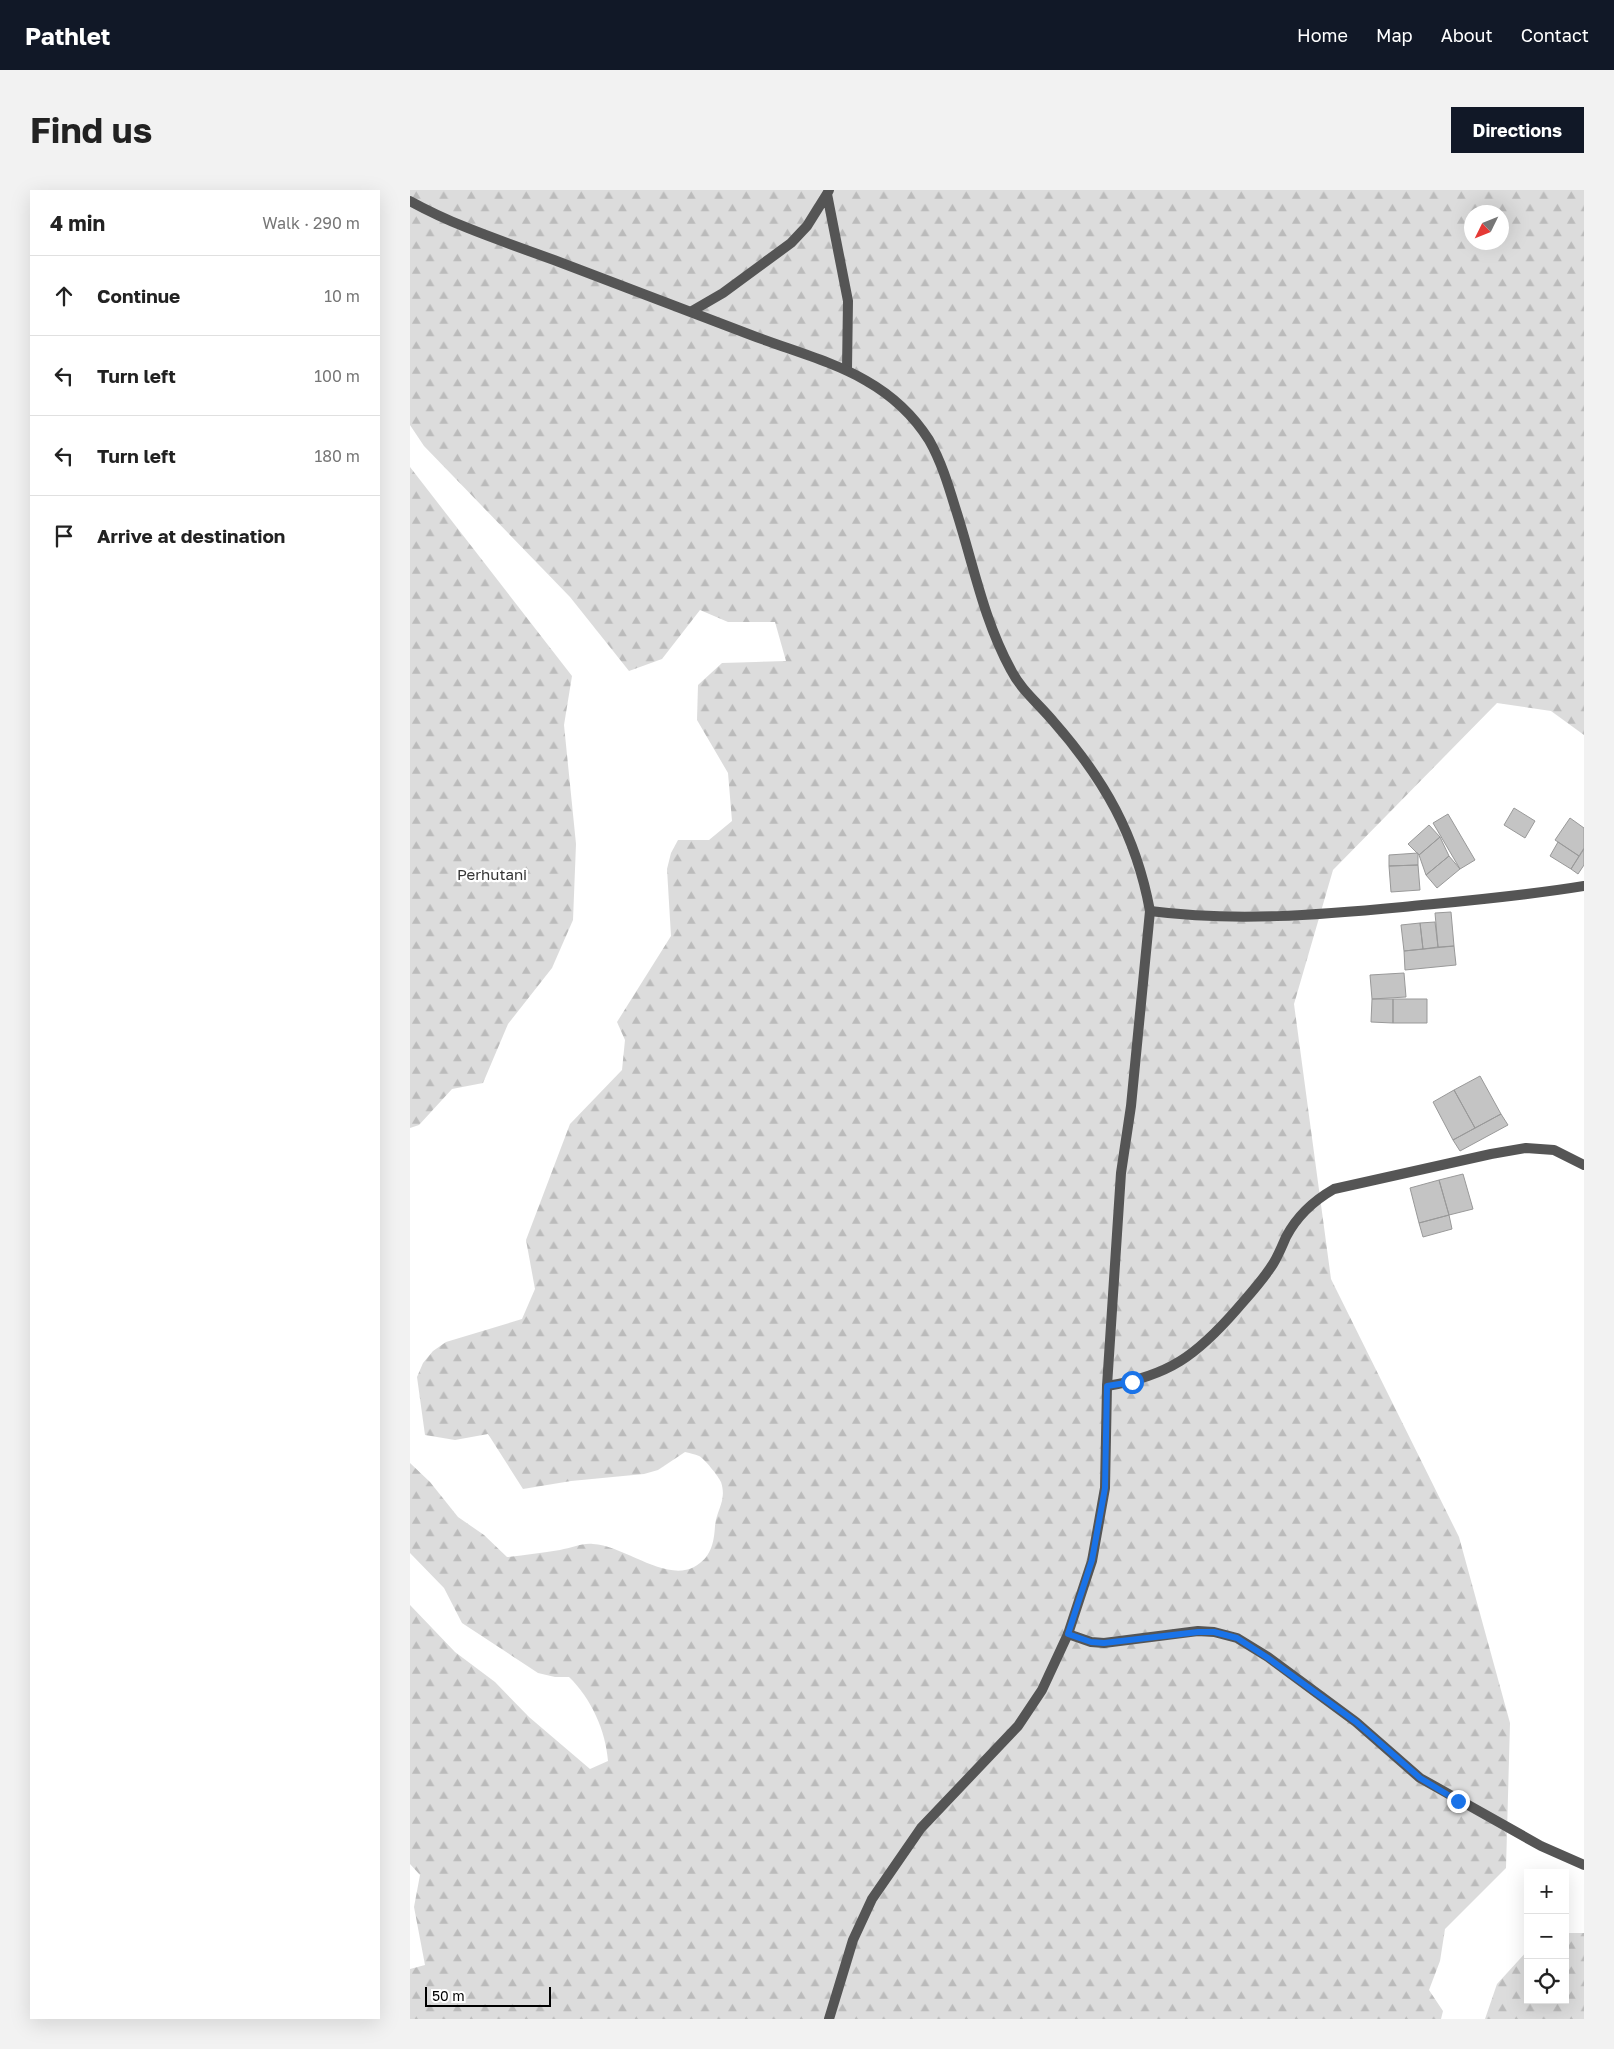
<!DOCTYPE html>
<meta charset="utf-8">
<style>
body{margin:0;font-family:"Golos Text",sans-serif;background:#f2f2f2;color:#222}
.controls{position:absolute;right:15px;bottom:15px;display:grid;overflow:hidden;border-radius:0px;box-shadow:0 5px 20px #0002}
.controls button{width:45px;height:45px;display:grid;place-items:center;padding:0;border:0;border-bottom:1px solid #e0e0e0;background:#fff;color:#222;font:25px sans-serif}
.compass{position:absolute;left:1054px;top:15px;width:45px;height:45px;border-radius:50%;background:#fff;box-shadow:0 5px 20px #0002;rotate:227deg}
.scale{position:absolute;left:15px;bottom:12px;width:126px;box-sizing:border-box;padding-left:5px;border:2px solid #000;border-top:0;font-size:14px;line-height:18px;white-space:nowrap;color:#000;-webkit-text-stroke:4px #fff;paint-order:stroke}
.stop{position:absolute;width:15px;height:15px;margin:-11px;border:4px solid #1a73e8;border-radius:50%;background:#fff}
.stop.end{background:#1a73e8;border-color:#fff;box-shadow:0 1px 5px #0008}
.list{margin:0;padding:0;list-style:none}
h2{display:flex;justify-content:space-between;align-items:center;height:65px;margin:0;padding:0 20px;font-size:21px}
h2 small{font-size:16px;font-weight:400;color:#767676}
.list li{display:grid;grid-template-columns:32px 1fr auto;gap:15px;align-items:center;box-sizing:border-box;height:80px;padding:0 20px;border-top:1px solid #e0e0e0}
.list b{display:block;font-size:19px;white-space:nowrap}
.list em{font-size:16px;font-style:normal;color:#767676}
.icon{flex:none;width:28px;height:28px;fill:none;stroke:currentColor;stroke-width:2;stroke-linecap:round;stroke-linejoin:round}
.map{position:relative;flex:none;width:1174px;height:1829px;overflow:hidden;border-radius:0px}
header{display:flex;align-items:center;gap:30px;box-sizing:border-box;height:70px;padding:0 25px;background:#111827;color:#fff}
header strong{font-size:24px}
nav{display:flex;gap:28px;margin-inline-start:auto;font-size:18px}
.intro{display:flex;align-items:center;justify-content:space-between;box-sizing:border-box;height:120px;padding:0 30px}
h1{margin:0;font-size:35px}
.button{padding:12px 22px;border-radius:0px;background:#111827;color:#fff;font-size:18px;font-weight:700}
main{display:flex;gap:30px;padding:0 30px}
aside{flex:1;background:#fff;border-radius:0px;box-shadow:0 5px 20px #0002}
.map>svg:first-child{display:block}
.forest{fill:url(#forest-firs);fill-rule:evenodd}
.building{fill:#c4c4c4;stroke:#999}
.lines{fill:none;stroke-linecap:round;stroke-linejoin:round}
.minor{stroke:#555;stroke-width:10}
.tertiary{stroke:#555;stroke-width:10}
.route{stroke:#1a73e8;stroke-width:6}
.labels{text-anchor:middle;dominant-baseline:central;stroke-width:4.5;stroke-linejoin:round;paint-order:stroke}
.park-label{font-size:15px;fill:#333;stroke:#fff}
</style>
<header>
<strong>Pathlet</strong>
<nav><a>Home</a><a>Map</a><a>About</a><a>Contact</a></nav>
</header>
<div class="intro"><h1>Find us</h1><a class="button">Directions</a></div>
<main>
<aside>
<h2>4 min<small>Walk · 290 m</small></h2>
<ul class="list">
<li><svg class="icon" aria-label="ahead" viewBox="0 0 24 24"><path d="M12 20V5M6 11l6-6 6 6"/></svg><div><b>Continue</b></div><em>10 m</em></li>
<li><svg class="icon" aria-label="left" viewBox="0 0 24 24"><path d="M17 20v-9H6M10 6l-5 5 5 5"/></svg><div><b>Turn left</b></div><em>100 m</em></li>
<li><svg class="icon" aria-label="left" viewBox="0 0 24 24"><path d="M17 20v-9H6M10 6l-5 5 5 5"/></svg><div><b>Turn left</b></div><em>180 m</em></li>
<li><svg class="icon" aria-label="arrive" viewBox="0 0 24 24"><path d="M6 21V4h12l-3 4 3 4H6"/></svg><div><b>Arrive at destination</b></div></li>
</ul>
</aside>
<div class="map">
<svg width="1174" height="1829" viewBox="0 0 1174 1829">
<defs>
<pattern id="forest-firs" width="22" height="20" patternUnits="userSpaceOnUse" patternTransform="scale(1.25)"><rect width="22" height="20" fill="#dcdcdc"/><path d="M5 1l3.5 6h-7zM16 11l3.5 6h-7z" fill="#bbb"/></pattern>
</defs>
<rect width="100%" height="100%" fill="#fff"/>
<path class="forest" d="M0,0H1174V545L1141,521L1087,513L923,680L884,814L921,1089L1049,1347L1100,1533L1096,1678L1035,1739L1030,1771L1019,1800L1033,1821L1031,1829H0V1779L15,1775L4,1717L10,1685L0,1674V1415L45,1462L85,1492L119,1527L180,1579L198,1571C196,1541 181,1508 159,1487H145L128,1483L52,1433L34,1398L0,1363V1273L20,1292L48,1327L74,1345L97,1367C115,1365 132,1363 150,1360C162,1358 171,1353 183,1354C215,1356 255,1392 284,1377C301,1368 304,1353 305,1336C307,1318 317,1311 311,1292C309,1287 294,1268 289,1266C285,1264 279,1263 275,1262L248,1280L234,1284L161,1291L113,1299L78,1244L45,1250L15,1245L7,1187L13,1173L23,1161L36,1152L112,1129L125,1099L116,1050L160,934L212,880L215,850L207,832L261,746L257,679L261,663L268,650H299L322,631L318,583L287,530L288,495L312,473L376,471L365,432H318L290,420L252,469L219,481L160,407L14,256L0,235ZM1062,22H1092V52H1062Z
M0,277L162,486L154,535L166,654L163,730L142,778L98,834L73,893L42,899L9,935L0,938Z
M1155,1743H1174V1829H1075L1087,1794L1118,1760V1810H1155Z"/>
<path class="building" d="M1104,618L1125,631L1115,648L1094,635Z
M1038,624L1065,670L1050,679L1023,633Z
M1160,628L1174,638V658L1169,666L1145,650Z
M1019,635L1030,647L1009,665L998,654Z
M1030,647L1039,666L1016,685L1009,665Z
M1148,652L1169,666L1161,679L1140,666Z
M1174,659V675L1168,684L1161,679Z
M1008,663V675L979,676V665Z
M1039,666L1050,679L1027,698L1016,685Z
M1008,675L1010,700L981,702L979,676Z
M1041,722L1044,756L1028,757L1025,723Z
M1025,732L1028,757L1013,759L1010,733Z
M1010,733L1013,759L994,761L991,735Z
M1044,756L1046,775L995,780L994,761Z
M994,783L996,807L962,809L960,785Z
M962,809H983V833L961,832Z
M983,809H1017V833H983Z
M1070,886L1091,924L1065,938L1044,900Z
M1044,900L1065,938L1043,950L1023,912Z
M1091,924L1098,935L1050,961L1043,950Z
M1053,984L1063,1019L1039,1025L1029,990Z
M1029,990L1039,1025L1009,1033L1000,998Z
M1039,1025L1042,1039L1013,1047L1009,1033Z"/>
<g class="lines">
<path class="minor" d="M419,0L417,4L438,111L437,179
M282,121L313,103L381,53L397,36L417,4
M740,721C825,732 909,725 993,717C1054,711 1114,706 1174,696
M697,1196C759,1186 787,1165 827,1119C839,1105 853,1090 863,1074C868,1066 872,1056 876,1047C887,1026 903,1011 924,999L1081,964L1116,958L1144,960L1174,975
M658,1444L681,1452L694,1453L788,1441L804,1442L827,1448L858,1467L946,1532L1010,1588L1131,1656L1174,1675"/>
<path class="tertiary" d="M0,11C45,36 95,52 144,70C210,95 275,120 341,145C409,171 477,183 519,250C531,271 538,294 545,317C563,372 573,429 601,480C611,500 629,514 643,531C694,589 726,645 740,721L721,916L711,983L697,1196L695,1298L682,1371L658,1444L632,1500L608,1536L511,1638L462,1709L443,1750L419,1829"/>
</g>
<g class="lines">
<path class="route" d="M722,1192L697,1196L695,1298L682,1370L658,1444L681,1452L694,1453L788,1442H804L827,1448L858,1468L946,1532L1010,1588L1048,1611"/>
</g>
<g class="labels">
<g class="park-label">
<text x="82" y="684">Perhutani</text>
</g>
</g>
</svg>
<div class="controls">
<button>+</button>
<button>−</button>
<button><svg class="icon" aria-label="locate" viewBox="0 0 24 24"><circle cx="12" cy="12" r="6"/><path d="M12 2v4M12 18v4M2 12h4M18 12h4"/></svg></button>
</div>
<svg class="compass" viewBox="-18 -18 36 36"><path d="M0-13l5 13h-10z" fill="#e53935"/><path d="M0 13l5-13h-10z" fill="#767676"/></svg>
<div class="scale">50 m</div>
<div class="stop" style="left:722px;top:1192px"></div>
<div class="stop end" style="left:1048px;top:1611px"></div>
</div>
</main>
